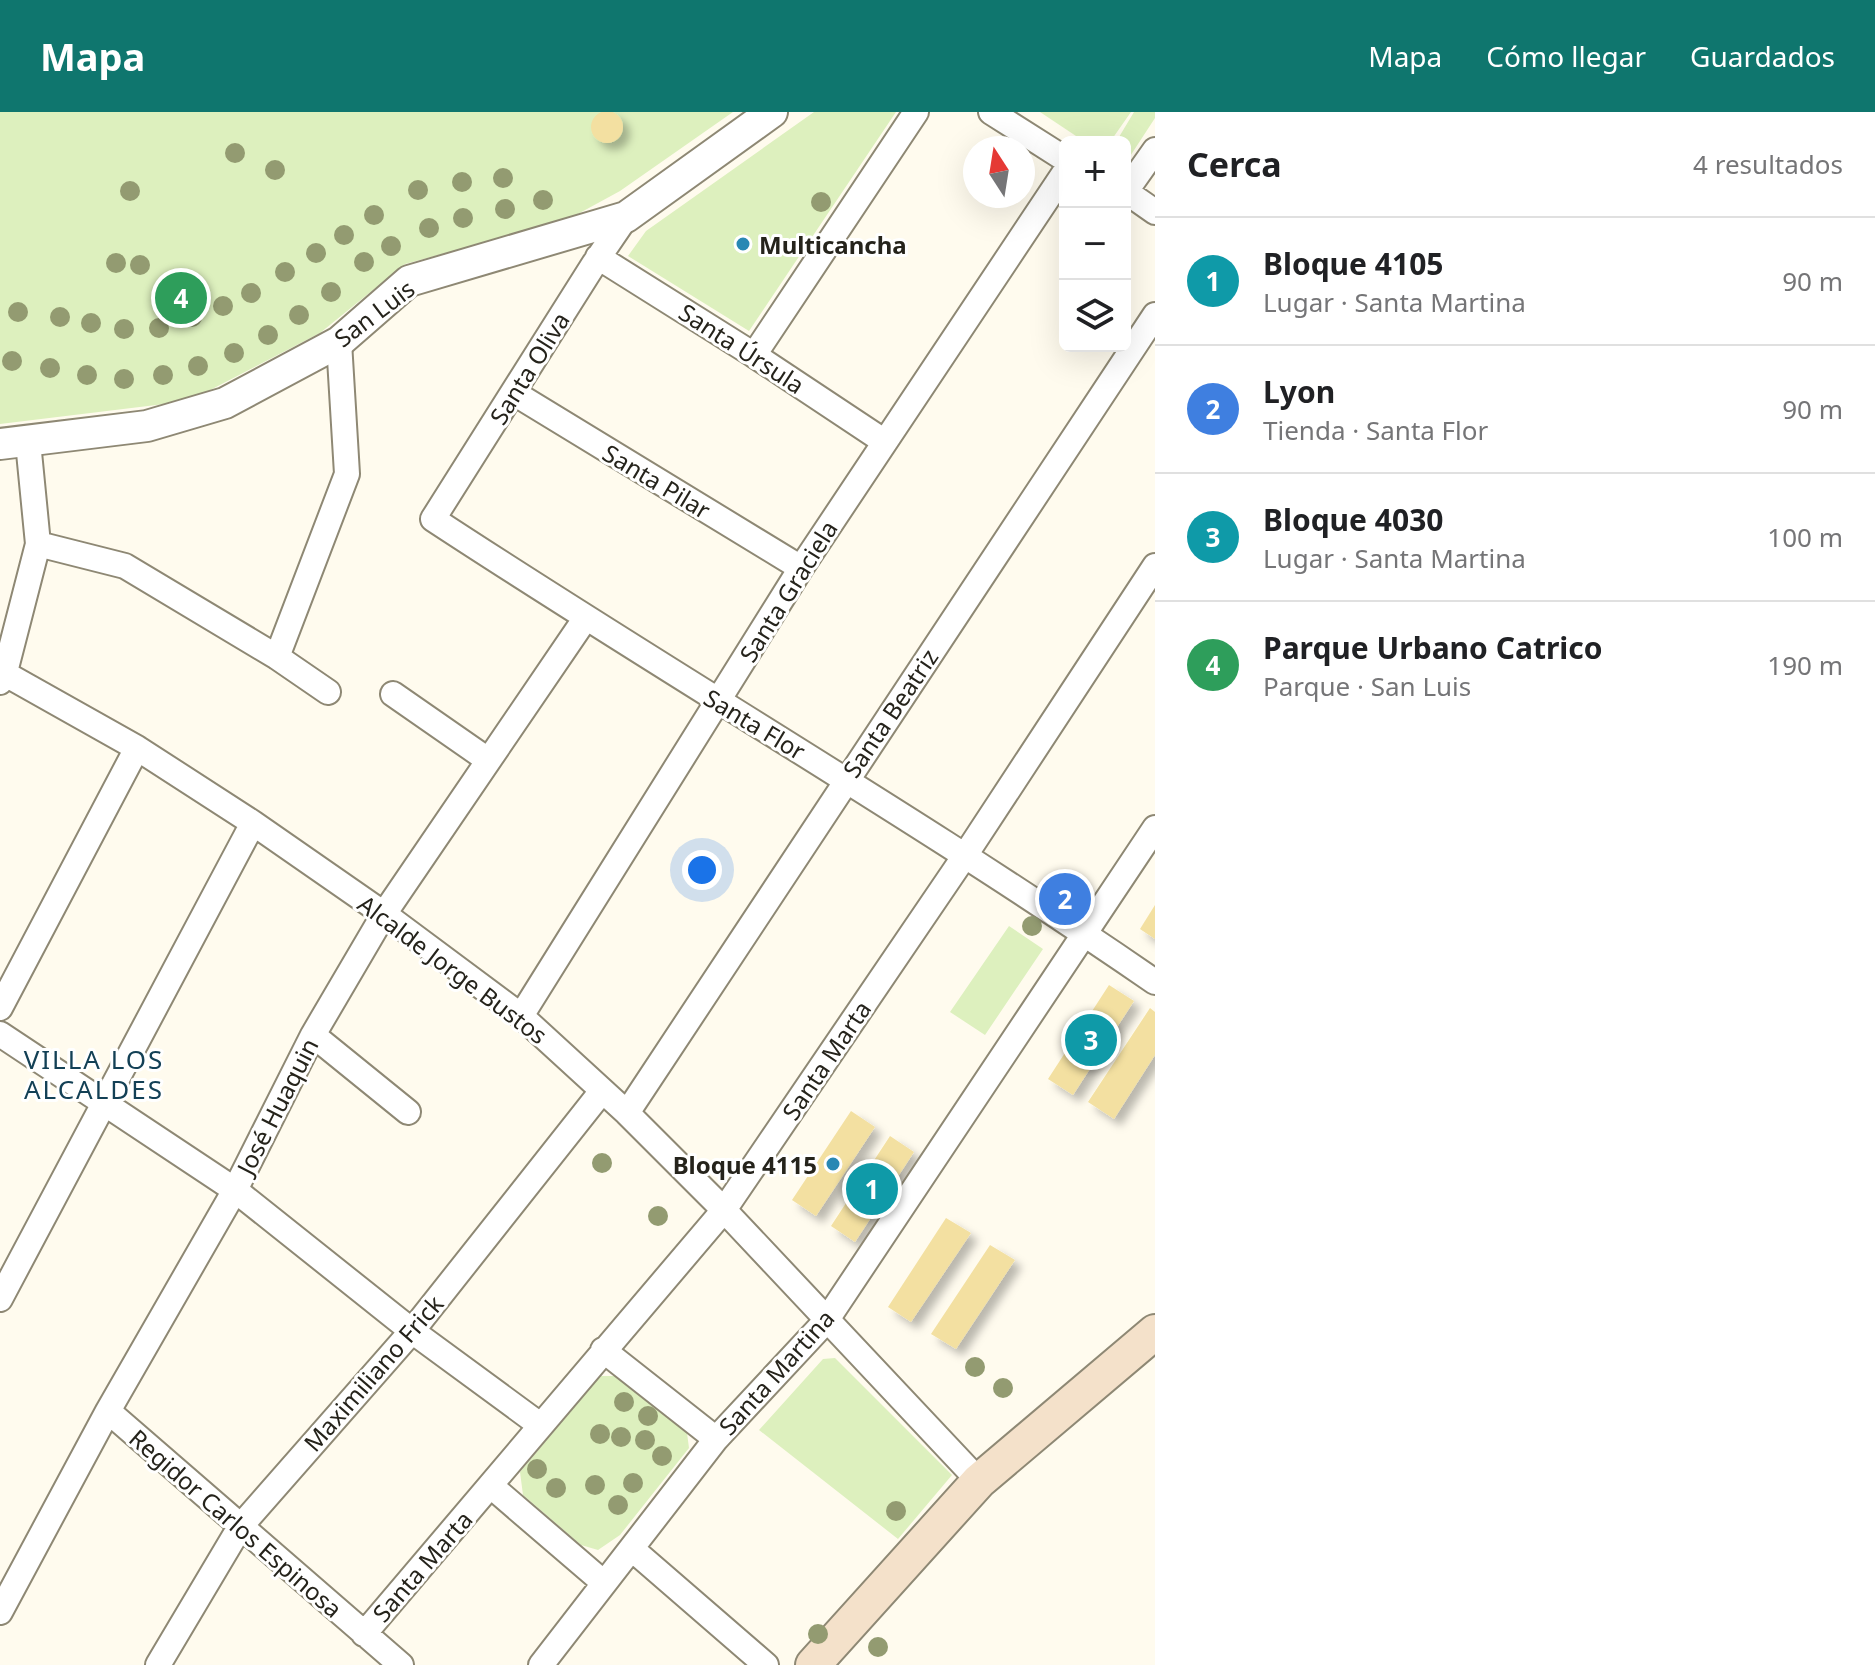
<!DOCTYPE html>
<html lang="es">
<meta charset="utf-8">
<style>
body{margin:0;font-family:"Noto Sans",sans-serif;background:#f2f2f2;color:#202124}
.controls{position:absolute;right:24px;top:24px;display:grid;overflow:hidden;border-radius:12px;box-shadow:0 8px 32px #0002}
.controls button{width:72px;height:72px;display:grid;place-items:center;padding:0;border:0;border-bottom:2px solid #e0e0e0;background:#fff;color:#202124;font:40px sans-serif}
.compass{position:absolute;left:963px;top:24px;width:72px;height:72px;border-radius:50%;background:#fff;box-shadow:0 8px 32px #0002;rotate:348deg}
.you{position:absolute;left:702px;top:758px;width:28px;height:28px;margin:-20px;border:6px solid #fff;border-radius:50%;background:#1a73e8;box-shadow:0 0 0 12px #1a73e833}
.badge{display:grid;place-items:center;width:52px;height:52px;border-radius:50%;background:#0f766e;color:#fff;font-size:26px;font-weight:700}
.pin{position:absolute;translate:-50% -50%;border:4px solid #fff;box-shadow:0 2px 8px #0006}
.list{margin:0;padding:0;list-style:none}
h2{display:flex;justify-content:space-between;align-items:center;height:104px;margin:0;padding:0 32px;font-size:34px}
h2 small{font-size:26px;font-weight:400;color:#757577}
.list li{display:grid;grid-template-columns:52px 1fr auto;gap:24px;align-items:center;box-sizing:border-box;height:128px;padding:0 32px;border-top:2px solid #e0e0e0}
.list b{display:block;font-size:30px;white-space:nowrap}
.list p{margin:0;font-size:26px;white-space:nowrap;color:#757577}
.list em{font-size:26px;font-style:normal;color:#757577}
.icon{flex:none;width:44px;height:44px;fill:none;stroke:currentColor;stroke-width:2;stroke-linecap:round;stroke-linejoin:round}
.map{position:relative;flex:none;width:1155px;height:1553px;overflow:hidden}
header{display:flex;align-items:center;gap:48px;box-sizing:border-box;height:112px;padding:0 40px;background:#0f766e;color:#fff}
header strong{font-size:38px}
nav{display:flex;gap:44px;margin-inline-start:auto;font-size:28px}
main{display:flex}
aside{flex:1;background:#fff}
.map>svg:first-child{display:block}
.green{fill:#ddf0be}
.building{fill:#f3e0a1;filter:url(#shadow)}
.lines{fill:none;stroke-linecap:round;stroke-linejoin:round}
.minor-casing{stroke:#8e8874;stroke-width:28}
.tertiary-casing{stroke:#8e8874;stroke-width:34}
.secondary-casing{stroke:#8e8874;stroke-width:38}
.minor{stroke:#fff;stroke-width:24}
.tertiary{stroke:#fff;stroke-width:30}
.secondary{stroke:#f4e1ca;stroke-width:34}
.tree{fill:#939b71}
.poi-dot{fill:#2988b4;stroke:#fff;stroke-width:3}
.labels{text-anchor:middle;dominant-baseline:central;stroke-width:6;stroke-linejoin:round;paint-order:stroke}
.poi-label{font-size:24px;font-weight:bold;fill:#25231b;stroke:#fff;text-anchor:start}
.street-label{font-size:24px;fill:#25231b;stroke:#fff}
.neighbourhood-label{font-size:26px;letter-spacing:2px;fill:#134055;stroke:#fff}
</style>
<header>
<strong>Mapa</strong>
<nav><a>Mapa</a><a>Cómo llegar</a><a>Guardados</a></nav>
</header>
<main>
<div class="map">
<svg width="1155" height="1553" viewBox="0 0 1155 1553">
<defs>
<filter id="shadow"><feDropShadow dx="7" dy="7" stdDeviation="4" flood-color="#0004"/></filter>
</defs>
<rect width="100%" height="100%" fill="#fffbee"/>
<path class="green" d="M0,0H733L620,79L565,109L405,152L320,221L189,289L0,312Z
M814,0H896L749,219L628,144L646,119Z
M1040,0H1131L1110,30H1085Z
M1134,0H1155V6L1125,52V30H1116Z
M1009,814L1043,837L985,923L950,900Z
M835,1246L952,1363L898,1427L759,1318L823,1247Z
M600,1264H620L687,1321L689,1336L620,1423L598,1438L581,1433L523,1383L520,1360Z"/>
<path class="building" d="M591 15a16 16 0 1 1 32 0a16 16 0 1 1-32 0Z
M1155,793V827L1140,817Z
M1109,873L1134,889L1073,983L1048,967Z
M1150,896L1155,900V943L1114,1007L1088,990Z
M851,999L875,1015L816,1104L792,1088Z
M890,1024L914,1040L855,1130L831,1114Z
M946,1106L971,1121L911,1210L888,1195Z
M990,1133L1015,1148L956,1237L931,1222Z"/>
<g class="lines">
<g class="minor-casing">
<path id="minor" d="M991,0L1065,47
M1125,79L1155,100
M1126,79L1155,38
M626,105L594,152L433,407C672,564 920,708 1155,870
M598,145L754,243L885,330
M754,243L916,0
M514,281L801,456
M38,432L125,454L277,545L328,580
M277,545L347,362L339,230
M0,559L137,636L253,711L384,802L521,904L627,1001L724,1098L979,1369
M0,570L5,560L38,432L28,330
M393,582L488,648
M0,896L137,636
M521,904L801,456L1065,60
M0,922L235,1078L412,1219L540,1313
M313,923L408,1000
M627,1001L1155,203
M0,1187L253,711
M603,1238L716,1327
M108,1299L401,1553
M491,1374L604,1471
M632,1437L766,1553
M0,1500L108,1299L235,1078L313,923L384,802L585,507
M364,1522L724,1098L964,745L1155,454
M158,1553L240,1415L412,1219L602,979
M541,1553L716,1327L826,1209L1155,716"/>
</g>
<g class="tertiary-casing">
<path id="tertiary" d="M0,332L147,314L225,291L339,230L409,169L626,105L772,0"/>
</g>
<g class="secondary-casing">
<path id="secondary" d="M813,1553L979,1369L1155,1220"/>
</g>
<use href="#minor" class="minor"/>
<use href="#tertiary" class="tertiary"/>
<use href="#secondary" class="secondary"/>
</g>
<g class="tree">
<circle cx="235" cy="41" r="10"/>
<circle cx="275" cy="58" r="10"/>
<circle cx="503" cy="66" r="10"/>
<circle cx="462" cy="70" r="10"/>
<circle cx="418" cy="78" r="10"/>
<circle cx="130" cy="79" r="10"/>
<circle cx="543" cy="88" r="10"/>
<circle cx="821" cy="90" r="10"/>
<circle cx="505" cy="97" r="10"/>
<circle cx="374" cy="103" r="10"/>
<circle cx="463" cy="106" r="10"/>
<circle cx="429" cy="116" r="10"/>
<circle cx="344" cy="123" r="10"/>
<circle cx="391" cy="134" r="10"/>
<circle cx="316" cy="141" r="10"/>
<circle cx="364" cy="150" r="10"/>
<circle cx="116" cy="151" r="10"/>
<circle cx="140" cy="153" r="10"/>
<circle cx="285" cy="160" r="10"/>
<circle cx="331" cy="180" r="10"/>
<circle cx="251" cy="181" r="10"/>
<circle cx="223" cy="194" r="10"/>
<circle cx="18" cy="200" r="10"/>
<circle cx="299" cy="203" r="10"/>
<circle cx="60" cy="205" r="10"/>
<circle cx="192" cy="205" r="10"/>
<circle cx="91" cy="211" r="10"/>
<circle cx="159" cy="216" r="10"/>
<circle cx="124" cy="217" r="10"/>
<circle cx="268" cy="223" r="10"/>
<circle cx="234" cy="241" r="10"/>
<circle cx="12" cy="249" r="10"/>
<circle cx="198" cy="254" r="10"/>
<circle cx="50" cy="256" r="10"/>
<circle cx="87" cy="263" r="10"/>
<circle cx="163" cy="263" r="10"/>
<circle cx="124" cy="267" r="10"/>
<circle cx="1032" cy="814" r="10"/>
<circle cx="602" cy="1051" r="10"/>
<circle cx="658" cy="1104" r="10"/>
<circle cx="975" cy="1255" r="10"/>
<circle cx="1003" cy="1276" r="10"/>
<circle cx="624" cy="1290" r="10"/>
<circle cx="648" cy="1304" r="10"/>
<circle cx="600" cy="1322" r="10"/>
<circle cx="621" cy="1325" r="10"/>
<circle cx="645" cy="1328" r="10"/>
<circle cx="662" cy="1344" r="10"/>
<circle cx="537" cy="1357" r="10"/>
<circle cx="633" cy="1371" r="10"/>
<circle cx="595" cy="1373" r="10"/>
<circle cx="556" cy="1376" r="10"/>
<circle cx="618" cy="1393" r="10"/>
<circle cx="896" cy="1399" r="10"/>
<circle cx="818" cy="1522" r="10"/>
<circle cx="878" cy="1535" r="10"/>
</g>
<g class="poi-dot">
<circle cx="743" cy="132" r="8"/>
<circle cx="833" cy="1052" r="8"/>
</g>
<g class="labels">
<g class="poi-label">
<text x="759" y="132">Multicancha</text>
<text x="817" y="1052" text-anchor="end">Bloque 4115</text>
</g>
<g class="street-label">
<text transform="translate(374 201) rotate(-37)">San Luis</text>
<text transform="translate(742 236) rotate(33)">Santa Úrsula</text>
<text transform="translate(529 256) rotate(-58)">Santa Oliva</text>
<text transform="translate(657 369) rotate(31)">Santa Pilar</text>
<text transform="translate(788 479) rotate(-58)">Santa Graciela</text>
<text transform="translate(890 601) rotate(-56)">Santa Beatriz</text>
<text transform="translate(755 612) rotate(31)">Santa Flor</text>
<text transform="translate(453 857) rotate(37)">Alcalde Jorge Bustos</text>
<text transform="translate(826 948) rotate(-56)">Santa Marta</text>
<text transform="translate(277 994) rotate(-63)">José Huaquin</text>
<text transform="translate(776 1260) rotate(-48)">Santa Martina</text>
<text transform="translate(373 1261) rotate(-49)">Maximiliano Frick</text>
<text transform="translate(236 1411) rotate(41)">Regidor Carlos Espinosa</text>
<text transform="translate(422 1454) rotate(-49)">Santa Marta</text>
</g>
<g class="neighbourhood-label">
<text x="94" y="947">VILLA LOS<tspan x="94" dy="30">ALCALDES</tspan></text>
</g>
</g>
</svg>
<div class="controls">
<button>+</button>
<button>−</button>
<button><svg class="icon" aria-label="layers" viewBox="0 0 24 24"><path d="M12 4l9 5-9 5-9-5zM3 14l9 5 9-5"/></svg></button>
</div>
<svg class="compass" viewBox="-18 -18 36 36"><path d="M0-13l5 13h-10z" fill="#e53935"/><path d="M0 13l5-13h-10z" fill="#757577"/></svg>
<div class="you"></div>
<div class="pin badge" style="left:872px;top:1077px;background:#0f9aa8">1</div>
<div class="pin badge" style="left:1065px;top:787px;background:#3f7fe0">2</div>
<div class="pin badge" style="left:1091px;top:928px;background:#0f9aa8">3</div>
<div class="pin badge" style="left:181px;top:186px;background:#2e9e5b">4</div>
</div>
<aside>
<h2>Cerca<small>4 resultados</small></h2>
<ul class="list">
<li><span class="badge" style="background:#0f9aa8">1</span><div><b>Bloque 4105</b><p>Lugar · Santa Martina</p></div><em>90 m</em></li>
<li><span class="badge" style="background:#3f7fe0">2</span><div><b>Lyon</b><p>Tienda · Santa Flor</p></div><em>90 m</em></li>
<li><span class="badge" style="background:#0f9aa8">3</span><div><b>Bloque 4030</b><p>Lugar · Santa Martina</p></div><em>100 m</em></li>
<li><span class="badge" style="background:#2e9e5b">4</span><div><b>Parque Urbano Catrico</b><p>Parque · San Luis</p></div><em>190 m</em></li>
</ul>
</aside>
</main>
